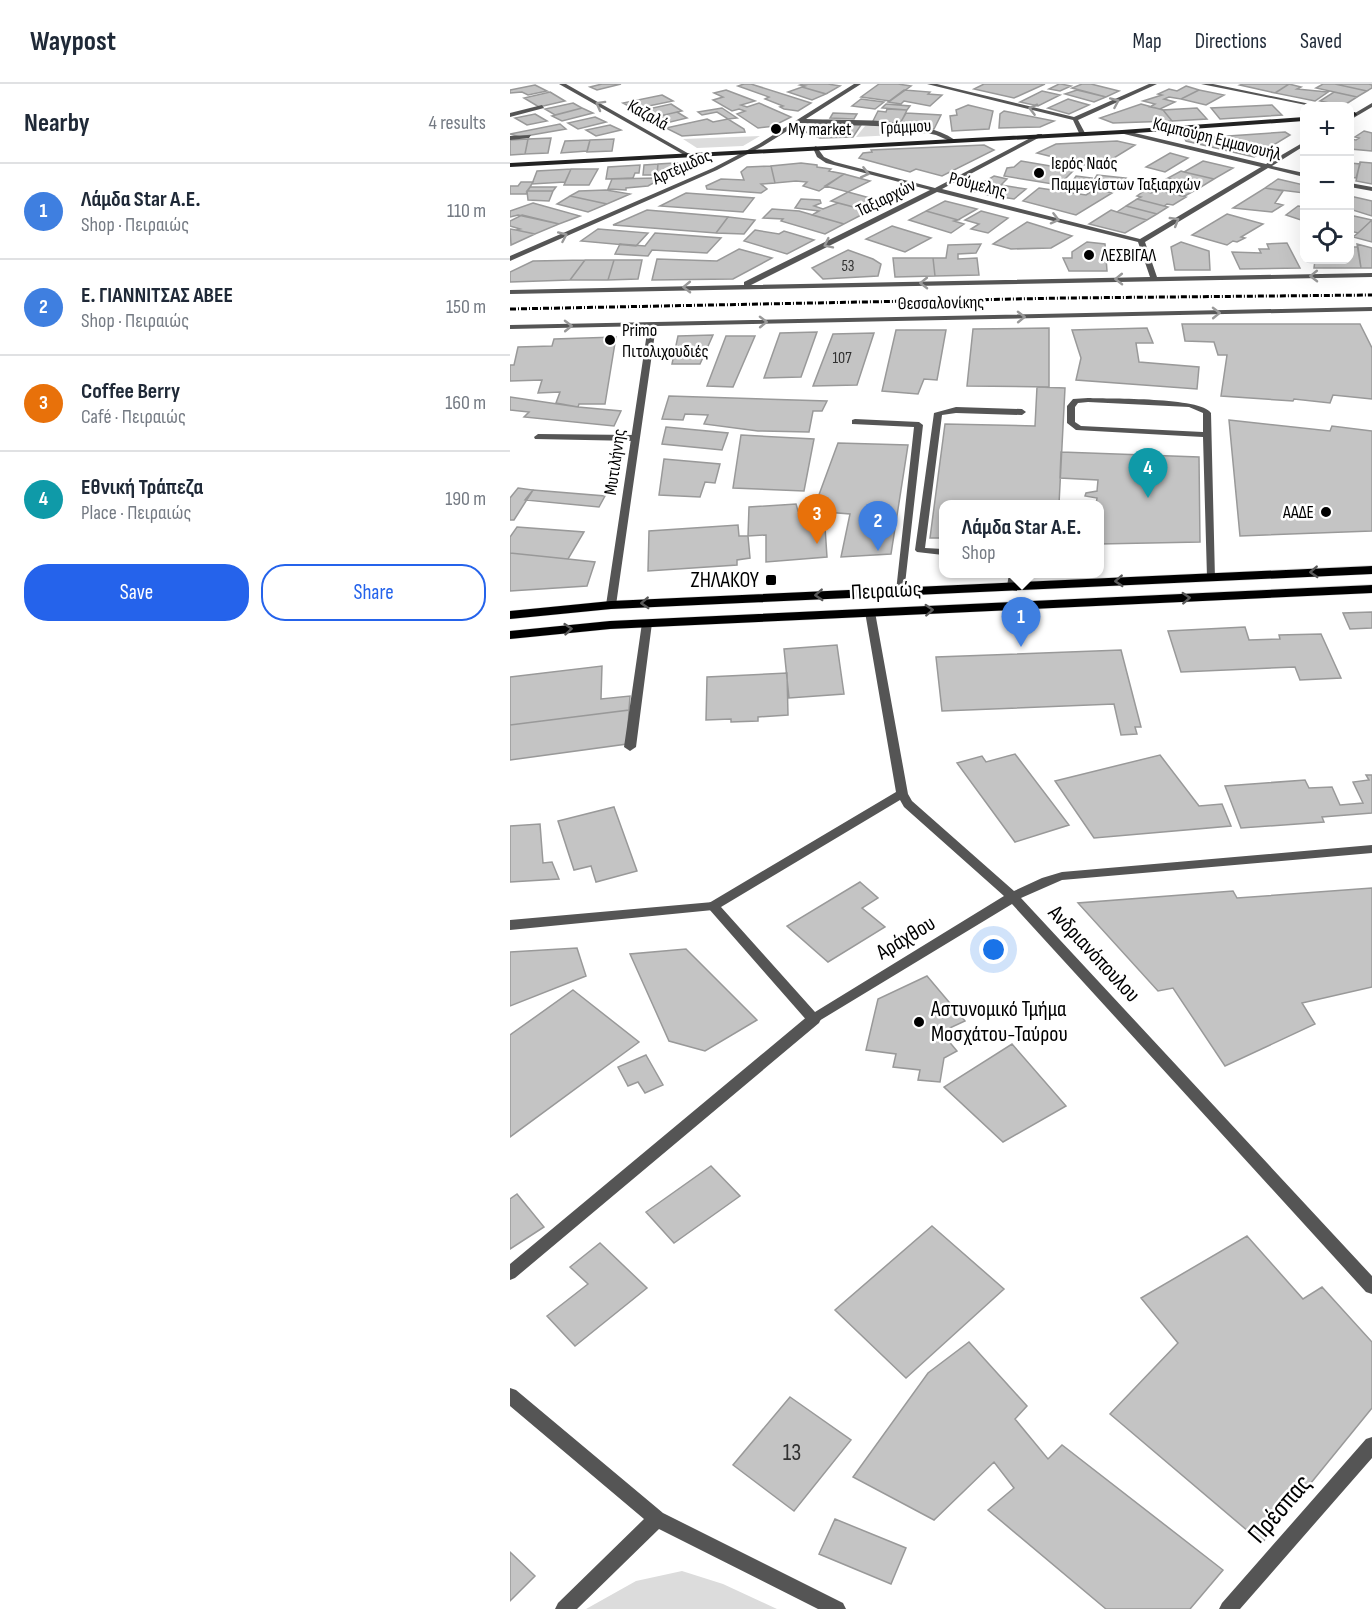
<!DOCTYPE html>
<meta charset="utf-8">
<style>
body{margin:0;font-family:"Sofia Sans Condensed",sans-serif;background:#f2f2f3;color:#1f2937}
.controls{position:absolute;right:18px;top:18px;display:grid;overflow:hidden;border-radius:12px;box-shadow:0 6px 24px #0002}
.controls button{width:54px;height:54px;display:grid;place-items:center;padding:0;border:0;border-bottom:2px solid #e0e1e3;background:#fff;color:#1f2937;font:30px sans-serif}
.you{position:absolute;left:484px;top:866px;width:21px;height:21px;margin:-15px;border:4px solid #fff;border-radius:50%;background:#1a73e8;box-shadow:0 0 0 9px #1a73e833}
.badge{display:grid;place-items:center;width:39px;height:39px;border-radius:50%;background:#2563eb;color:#fff;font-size:20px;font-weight:700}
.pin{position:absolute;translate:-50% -50px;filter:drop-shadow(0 2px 3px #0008)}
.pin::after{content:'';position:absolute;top:32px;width:21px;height:18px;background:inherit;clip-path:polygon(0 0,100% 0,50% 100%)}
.popup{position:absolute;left:429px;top:416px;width:165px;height:78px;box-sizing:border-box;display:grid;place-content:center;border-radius:12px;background:#fff;filter:drop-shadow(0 2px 4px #0005);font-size:20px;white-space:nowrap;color:#747a83}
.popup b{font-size:22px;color:#1f2937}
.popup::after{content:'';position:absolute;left:50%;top:100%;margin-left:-12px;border:12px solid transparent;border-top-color:#fff}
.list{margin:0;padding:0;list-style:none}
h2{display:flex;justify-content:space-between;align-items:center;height:78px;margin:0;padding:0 24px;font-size:26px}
h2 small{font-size:20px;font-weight:400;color:#747a83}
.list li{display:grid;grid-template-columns:39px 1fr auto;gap:18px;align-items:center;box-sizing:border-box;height:96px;padding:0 24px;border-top:2px solid #e0e1e3}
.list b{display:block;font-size:22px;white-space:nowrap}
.list p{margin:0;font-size:20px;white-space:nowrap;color:#747a83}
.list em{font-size:20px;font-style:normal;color:#747a83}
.actions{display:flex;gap:12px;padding:18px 24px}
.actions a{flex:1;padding:14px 0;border:2px solid #2563eb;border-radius:24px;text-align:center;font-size:21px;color:#2563eb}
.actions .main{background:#2563eb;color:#fff}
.icon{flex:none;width:33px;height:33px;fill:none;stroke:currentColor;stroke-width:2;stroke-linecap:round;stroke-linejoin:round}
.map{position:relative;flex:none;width:862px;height:1525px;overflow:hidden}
header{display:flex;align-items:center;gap:36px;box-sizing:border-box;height:84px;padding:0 30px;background:#fff;border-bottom:2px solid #e0e1e3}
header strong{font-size:28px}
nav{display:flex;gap:33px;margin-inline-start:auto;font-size:21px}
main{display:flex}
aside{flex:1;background:#fff}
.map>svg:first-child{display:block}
.green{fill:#dcdcdc}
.building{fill:#c4c4c4;stroke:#999;stroke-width:1.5}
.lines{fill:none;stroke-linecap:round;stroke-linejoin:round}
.primary-casing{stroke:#dbdbdb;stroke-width:1}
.lane{fill:#555;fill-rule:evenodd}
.street{fill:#555;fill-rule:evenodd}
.secondary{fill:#222;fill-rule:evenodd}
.primary{fill:#000;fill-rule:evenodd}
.rail{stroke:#000;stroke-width:3;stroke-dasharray:6 2 1 2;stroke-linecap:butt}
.oneway{stroke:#999}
.oneway2{stroke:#595959}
.poi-dot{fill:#000;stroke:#fff;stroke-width:2}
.labels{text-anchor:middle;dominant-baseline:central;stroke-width:5;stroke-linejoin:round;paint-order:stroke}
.far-number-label{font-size:16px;fill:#313131}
.far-street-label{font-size:18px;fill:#000;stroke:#fff}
.far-poi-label{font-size:18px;fill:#000;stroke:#fff;text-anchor:start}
.poi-label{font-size:22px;fill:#000;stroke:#fff;text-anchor:end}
.street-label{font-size:22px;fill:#000;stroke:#fff}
.near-number-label{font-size:24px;fill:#313131}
.near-street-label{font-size:27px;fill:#000;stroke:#fff}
</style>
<header>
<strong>Waypost</strong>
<nav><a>Map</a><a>Directions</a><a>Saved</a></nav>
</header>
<main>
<aside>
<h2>Nearby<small>4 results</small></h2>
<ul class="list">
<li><span class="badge" style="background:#3f7fe0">1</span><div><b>Λάμδα Star Α.Ε.</b><p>Shop · Πειραιώς</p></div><em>110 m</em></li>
<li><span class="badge" style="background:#3f7fe0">2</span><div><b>Ε. ΓΙΑΝΝΙΤΣΑΣ ΑΒΕΕ</b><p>Shop · Πειραιώς</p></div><em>150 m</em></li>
<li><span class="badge" style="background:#e8710a">3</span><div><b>Coffee Berry</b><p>Café · Πειραιώς</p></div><em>160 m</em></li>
<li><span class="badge" style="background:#0f9aa8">4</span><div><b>Εθνική Τράπεζα</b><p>Place · Πειραιώς</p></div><em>190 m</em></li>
</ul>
<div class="actions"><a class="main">Save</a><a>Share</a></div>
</aside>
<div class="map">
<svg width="862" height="1525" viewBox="0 0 862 1525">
<rect width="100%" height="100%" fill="#fff"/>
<path class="green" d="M362,41L423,49L346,53L355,42Z
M250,52L233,62L187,64L173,55Z
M172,1487L213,1500L267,1525H76L126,1497Z"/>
<path class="building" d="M92,0H111L87,6L80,3Z
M234,0H241L301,19L288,27L274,25L270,23L273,22L255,15L259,13L228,2Z
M293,0H318L330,2L316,10L292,3L295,2L290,1Z
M369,0H388L401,2L380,17L351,13Z
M474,0H535L504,14L464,5Z
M549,0H551L561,2L550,7L539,5Z
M572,0H581L609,7L596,13L562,4Z
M733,0H779L765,9L730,1Z
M779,0L791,3L787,5L818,8L805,17L765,9Z
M813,0H825L857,7L847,13L806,4Z
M825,0H859L862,1V4L857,7Z
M25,1L37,7L18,11L12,8L0,9V6Z
M676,2L689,6L671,15L659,13L654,15L665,18L650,25L640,23L645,20L633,17L652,11L648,10L659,5L667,7Z
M292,3L316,10L302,16L278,8Z
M216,6L245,17L231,21L237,23L249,19L281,33L265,41L266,42L248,44L227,30L235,27L229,25L222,27L203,16L213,13L204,9Z
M394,6L420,8L418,10L432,11L420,22L394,17L391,20L378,18Z
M567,6L596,13L584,18L555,10Z
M689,6L714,11L696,21L671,15Z
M532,7L550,11L528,22L510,18Z
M40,8L55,17L29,23L14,14Z
M824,8L847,13L833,22L810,17Z
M152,11L163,17L124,25L113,19Z
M351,15L374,18L365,25L342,22Z
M558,15L579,21L559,30L538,24Z
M63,19L72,24L45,31L35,25Z
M161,20L172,27L141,34L129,27Z
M376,20L400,22L397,26L372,24Z
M631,20L653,26L662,37L603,39L590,34Z
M458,21L483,27L479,45L442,47L440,32L447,31L446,26Z
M762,21L772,31L710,35L701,24Z
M72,24L83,29L52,37L42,32Z
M212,24L227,34L218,35L207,28L192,31L188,28Z
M687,24L697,35L662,37L653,26Z
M377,25L397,26L390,40L362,39L368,27L376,28Z
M494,27L544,37L530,43L489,44L490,30Z
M167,28L177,34L152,40L141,34Z
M323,29L347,30L344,35L320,34Z
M396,29L431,31L424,45L389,41Z
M25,30L37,37L17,41L5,34Z
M85,33L96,38L68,45L58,39Z
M197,35L203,38L218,35L234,45L235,48L172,52L156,44Z
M50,40L56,45L10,53L0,50Z
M100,41L111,46L86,52L76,46Z
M307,41H351L343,53L310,54L296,48Z
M854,47L862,49V67L840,65V55L846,56L849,54L845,53Z
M775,48L780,51L744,73L676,57L675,55Z
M41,54L38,69L15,70L18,55Z
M18,55L15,70L0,71V56Z
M104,55L102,67L77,68L80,56Z
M80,56L77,67L51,69L55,57Z
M607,57L625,61L599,77L592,75L575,81L527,69L546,60Z
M474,61L484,66L432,92L406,85L400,88L349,74L353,69L362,68L361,66Z
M660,69L678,74L655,88L636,83Z
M511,77L564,86L549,101L494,92L497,84L504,83Z
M693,77L723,84L704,95L674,88Z
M181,78L183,84L172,90L147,91L148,80Z
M850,78L862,79V100L846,97Z
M291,79L307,81V83L321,85L319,87L334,90L309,107L293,102L297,98L286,97L265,99L261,82Z
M840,79L850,80L846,94L840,93Z
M148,80L147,91H133L134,81Z
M130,81L129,89H125L123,94L96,95L98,83Z
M261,82L265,99L251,100L257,105L251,109L197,105L196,102L211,95L234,96L231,88L237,83Z
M61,85L55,98L22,100L27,87Z
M61,85H88L79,101H54Z
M671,87L674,88L704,95L691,103L658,94Z
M334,90L360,97L338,108L315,102Z
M587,91L616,94L612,99L584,96Z
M484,92L497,95L491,101L516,105L504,115L478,111L481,108L471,105L466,108L460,106Z
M566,92L582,94L574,106L558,104Z
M145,94L143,97L145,98L138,102L116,104V106L98,105L102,95Z
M658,94L691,103L675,112L643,103Z
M768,95L794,101V109L755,104Z
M11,98H23L16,110H0V102H8Z
M20,103H46L43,107H17Z
M529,104L576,111L586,105L602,109L566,131L513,117Z
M755,104L773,107L765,119L773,121L762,128L723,124Z
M96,106L120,110L97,120L60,112L69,107Z
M646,106L676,113L663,121L657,120L654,122L627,115L631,113L627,112L634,107L641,109Z
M17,107H43L39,117L18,116Z
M338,108L371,117L355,126L321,117Z
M176,109L244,114L233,128L150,122Z
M60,112L97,120L78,128L47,120Z
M840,112L862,117V132L843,126L840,129Z
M291,115L310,116L311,119L304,122L313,125L328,119L359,127L334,140L302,131L309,127L285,124Z
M627,115L654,122L658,123L647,130L616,122Z
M435,117L467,125L448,136L416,127Z
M23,119L70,132L49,140L8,131L0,133V127Z
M616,122L647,130L637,136L607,128Z
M788,122L794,123V137L776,131Z
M262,125L289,127L334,140L315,150L271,137L273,135L253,134Z
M137,126L218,133L206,149L103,141Z
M601,126L607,128L637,136L615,149L579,140Z
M416,127L448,136L444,137L454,140L441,149L399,136Z
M471,127L498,134L478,149L461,145L469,140L455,136Z
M717,130L753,140L731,153L735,154L727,158L723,157L717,161L682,151Z
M12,131L49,140L25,150L6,146L10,145L0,142V137Z
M844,132L862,136L848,149L840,147V136Z
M218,133L245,136L234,150L206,149Z
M862,136V158L843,153L848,149Z
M517,138L562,152L541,164L501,165L483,160Z
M382,142L421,154L395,168L356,155Z
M0,145L6,146L25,150L1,161Z
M88,145L138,149L126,162L71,157Z
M245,146L269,150L274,147L304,156L277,170L234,157Z
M145,149L211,154L197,169L142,166L138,172L105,170L110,160L135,162Z
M577,158L595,160L597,187H559L553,174H562V168Z
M671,158L699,167L700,186H665L661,163Z
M777,159L790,184L730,185L722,168L751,169L749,165H759L757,160Z
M471,160L466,169L448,170V175L467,174L469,191L425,192L423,174H436L438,161Z
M847,160L862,164V184H851Z
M840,163H848L851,184H804L805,176H840Z
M229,165L262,174L223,195L142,196L147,175L207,177Z
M338,166L363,175L371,180L368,192L313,195L302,184Z
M383,174H423L425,192L385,193Z
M75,176L60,196L0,198V188L23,177Z
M75,176H104L98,196H60Z
M104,176H132L128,195L98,196Z
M672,240H850L862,264V315L823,311L820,319L784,315L783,317L711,312L717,271H708L704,258L675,257Z
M539,244V303L457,302L463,245Z
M637,244L643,259H626L629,278L689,283L687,305L566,296L571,274L562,246Z
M386,246H436L427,296L414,295L408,310L372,307Z
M307,248L291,293L254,294L270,249Z
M364,249L347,301L303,302L323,250Z
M203,251L190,280H162L168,252Z
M216,252H245L223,303L197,302Z
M106,253L95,320H69L68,323L46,319L50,308L28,309L32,296L0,297V281H4L8,263L42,262L44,255Z
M527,303L555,304L549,420H433V454H420L435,340L525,342Z
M159,312L317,317L312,327H303L299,348L248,347L194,340L198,331L175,330L173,336L152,335Z
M0,313L68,323L111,327L104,342L14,333L19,328L0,326Z
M719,336L820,347L822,342L862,347V447L730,452Z
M156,343L218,349L212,366L152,360Z
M231,351L304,355L294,407L223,404Z
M328,359L398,361L381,470L331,473L340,430L303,427Z
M551,368L689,373L690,458L589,460V420H586L587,414L575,412L576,409L587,407L588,396L550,394Z
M154,375L210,380L205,399L195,398L190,413L149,411Z
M8,404L23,406L4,436H0V414Z
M23,406L95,412L89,423L15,416Z
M286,420L288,427L314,428L317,473L256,478V451L238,452L239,423Z
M228,441L229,452H238L240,474L227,476V481L138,487L139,447Z
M7,443L74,448L58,475L0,469V453Z
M0,469L58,475L85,478L77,502L0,507Z
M862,528V544L840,545L833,529Z
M735,543L739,556L770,555L769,551L811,550L831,594L790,596L785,583L671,588L658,547Z
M327,561L334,610L279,614L274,565Z
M611,566L631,643H625L627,650L611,651L604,620L432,627L426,573Z
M92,582L91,615L120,612L119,626L0,641V593Z
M277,589L278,631L248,633V637L221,638V635L196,636L197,593Z
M119,626L117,660L0,676V641Z
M505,670L559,741L505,758L447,679L472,672L476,678Z
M650,671L689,722L712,720L721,742L584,754L545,697Z
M856,691H862V729L812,733L814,738L731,744L715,702L795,696L799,704L822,703L830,721L853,719L843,698L859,696Z
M104,723L127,787L86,798L81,782L64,786L48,737Z
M30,740L33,779L42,778L49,795L0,798V742Z
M350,798L368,814L352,824L375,843L318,878L277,842Z
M862,804V903L792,919L805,940L715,982L663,904L648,907L568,819L723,807L727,814Z
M67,864L76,892L0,922V868Z
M176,865L247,936L195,967L159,957L120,870Z
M417,892L455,937L431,948L447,967L434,974L430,998L408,996L410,986L383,983L386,970L356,966L368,915Z
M63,906L129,958L0,1053V951Z
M502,960L556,1022L493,1058L434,1003Z
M136,971L153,1001L135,1009L128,998L118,1002L108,983Z
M201,1082L230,1112L164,1159L136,1128Z
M7,1110L34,1143L0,1165V1115Z
M422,1142L494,1205L396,1294L325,1226Z
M737,1152L793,1215L812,1203L862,1258V1324L752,1459L600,1330L668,1259L631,1214Z
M90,1159L137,1204L65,1262L37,1232L78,1200L60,1183Z
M459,1258L517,1322L505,1335L538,1375L552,1361L713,1486L680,1525H596L478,1426L504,1404L484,1378L424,1436L343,1393L418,1289Z
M280,1313L341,1356L284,1427L223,1381Z
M325,1435L396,1464L381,1500L309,1470Z
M0,1468L25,1492L0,1517Z"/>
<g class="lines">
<g class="primary-casing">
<path id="primary" d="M862,482V490L101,525L0,535V527L101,517Z
M862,501V509L100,545L0,555V547L100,537Z"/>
</g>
<path class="lane" d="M578,314C600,315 691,313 701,329L705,495L702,496L697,493L693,353L566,346L557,339V322L563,315ZM578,318L679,323L693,329V348L571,342L565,338V323L568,319Z
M446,323L512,325L516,328L512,331L446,329L432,331L415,464L433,465V471L407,468L405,466L424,329Z
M345,335L409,338L413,341L394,509L391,510L386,507L404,343L342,340V336Z
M28,350L125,351L129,354L125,357L25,355L24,353Z
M499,490H509L505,504H499L497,502Z
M137,536L142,539L126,663L120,667L114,663L132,539Z
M203,818L209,822L203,826L0,846V836Z
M304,930L309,931L311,935L309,939L5,1194L0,1196V1180L299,931Z"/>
<path class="street" d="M49,0H56L181,71L176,72Z
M344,0H351L296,35C337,37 411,32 445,56L442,58L426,51L390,43L290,39L253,62L207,86L0,177V172L203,84L249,60Z
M417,0H427L564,33L639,0H647L568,36L575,49L572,51L569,49L563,36Z
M691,0H703L810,22H801Z
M862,19V23L840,36V32Z
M32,21L34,24L0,33V29Z
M612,46L756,80L794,58V62L762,82L794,89V93L758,84L635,158L647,193L862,189V193L0,210V206L234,201V198L420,106L316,79L307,73L303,64L306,62L314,73L325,78L425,104L528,50H532V52L432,105L630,155L751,83L610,49ZM427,108L628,158L640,193L241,201Z
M21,51L19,54L0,56V52Z
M840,99L862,103V107L840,103Z
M862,223V227L146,242L106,521L101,524L96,521L138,242L0,245V241Z
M360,525L365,528L398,710L402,717L504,807L532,794L552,788L862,761V769L552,796L511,814L862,1192V1210L856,1208L502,820L304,940L299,939L199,825L197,822L199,819L386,708L355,528ZM390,716L394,723L494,812L305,928L211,823Z
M0,1304L6,1306L153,1429L333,1519L336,1525H308L149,1445L67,1525H45L48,1519L134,1435L0,1322Z
M862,1353V1374L730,1525H709L712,1519L856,1355Z"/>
<path class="secondary" d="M845,28L847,31L840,33V29Z
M794,33V37L612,50L0,83V79L612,46Z"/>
<use href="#primary" class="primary"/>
<path class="rail" d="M0,225L555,214L862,211"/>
</g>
<defs><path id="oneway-chevron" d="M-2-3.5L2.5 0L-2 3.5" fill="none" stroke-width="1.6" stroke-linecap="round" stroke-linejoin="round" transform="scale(1.5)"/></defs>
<g class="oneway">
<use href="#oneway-chevron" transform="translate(605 18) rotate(-24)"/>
<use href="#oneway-chevron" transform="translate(90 21) rotate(-151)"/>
<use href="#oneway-chevron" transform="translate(523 25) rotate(-166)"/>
<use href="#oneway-chevron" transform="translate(355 89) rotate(14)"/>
<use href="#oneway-chevron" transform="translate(545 135) rotate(14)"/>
<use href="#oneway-chevron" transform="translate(665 137) rotate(-31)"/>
<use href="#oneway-chevron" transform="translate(53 152) rotate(-24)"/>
<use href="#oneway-chevron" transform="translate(318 160) rotate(154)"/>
<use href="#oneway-chevron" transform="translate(804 192) rotate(179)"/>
<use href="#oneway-chevron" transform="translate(609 195) rotate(179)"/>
<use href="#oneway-chevron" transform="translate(414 199) rotate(179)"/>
<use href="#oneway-chevron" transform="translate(177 203) rotate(179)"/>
<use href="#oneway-chevron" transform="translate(706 229) rotate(-1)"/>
<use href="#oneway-chevron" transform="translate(511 233) rotate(-1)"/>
<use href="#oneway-chevron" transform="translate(253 238) rotate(-1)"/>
<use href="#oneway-chevron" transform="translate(58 242) rotate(-1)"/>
</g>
<g class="oneway2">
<use href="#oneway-chevron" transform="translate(804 488) rotate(177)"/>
<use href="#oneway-chevron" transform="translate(609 497) rotate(177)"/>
<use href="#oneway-chevron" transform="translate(309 511) rotate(177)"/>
<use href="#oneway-chevron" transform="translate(676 514) rotate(-3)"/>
<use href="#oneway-chevron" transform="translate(135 519) rotate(177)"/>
<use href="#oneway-chevron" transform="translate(419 526) rotate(-3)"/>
<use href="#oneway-chevron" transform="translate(58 545) rotate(-5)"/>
</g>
<g class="poi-dot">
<circle cx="266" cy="45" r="6"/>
<circle cx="529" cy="89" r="6"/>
<circle cx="579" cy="171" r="6"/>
<circle cx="100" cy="256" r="6"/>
<circle cx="816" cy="428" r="6"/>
<rect x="255" y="490" width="12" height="12" rx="3"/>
<circle cx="409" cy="938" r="6"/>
</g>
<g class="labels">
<g class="far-number-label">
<text x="338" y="182">53</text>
<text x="332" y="274">107</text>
</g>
<g class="far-street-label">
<text transform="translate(138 31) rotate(29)">Καζαλά</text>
<text transform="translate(396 43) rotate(-3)">Γράμμου</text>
<text transform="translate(707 55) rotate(14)">Καμπούρη Εμμανουήλ</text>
<text transform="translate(172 83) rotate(-24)">Αρτέμιδος</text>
<text transform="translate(468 101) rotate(14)">Ρούμελης</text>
<text transform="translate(376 114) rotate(-26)">Ταξιαρχών</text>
<text transform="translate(431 219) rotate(-1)">Θεσσαλονίκης</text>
<text transform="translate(105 378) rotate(-82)">Μυτιλήνης</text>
</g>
<g class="far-poi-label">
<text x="278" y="45">My market</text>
<text x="541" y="79">Ιερός Ναός<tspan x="541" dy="21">Παμμεγίστων Ταξιαρχών</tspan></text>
<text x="591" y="171">ΛΕΣΒΙΓΑΛ</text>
<text x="112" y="246">Primo<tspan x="112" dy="21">Πιτολιχουδιές</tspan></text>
<text x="804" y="428" text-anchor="end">ΑΑΔΕ</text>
</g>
<g class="poi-label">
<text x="249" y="496">ΖΗΛΑΚΟΥ</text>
<text x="421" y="925" text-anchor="start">Αστυνομικό Τμήμα<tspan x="421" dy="25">Μοσχάτου-Ταύρου</tspan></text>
</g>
<g class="street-label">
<text transform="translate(376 507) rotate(-3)">Πειραιώς</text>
<text transform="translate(396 854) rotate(-31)">Αράχθου</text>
<text transform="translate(584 870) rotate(47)">Ανδριανόπουλου</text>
</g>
<g class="near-number-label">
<text x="282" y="1368">13</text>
</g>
<g class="near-street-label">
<text transform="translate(770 1425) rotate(-49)">Πρέσπας</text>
</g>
</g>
</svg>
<div class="controls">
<button>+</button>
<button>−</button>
<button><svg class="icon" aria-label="locate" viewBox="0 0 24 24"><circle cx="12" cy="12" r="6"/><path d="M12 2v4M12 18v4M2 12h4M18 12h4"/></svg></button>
</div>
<div class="you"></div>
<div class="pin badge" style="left:511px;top:563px;background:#3f7fe0">1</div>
<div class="popup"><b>Λάμδα Star Α.Ε.</b>Shop</div>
<div class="pin badge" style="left:368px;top:467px;background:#3f7fe0">2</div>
<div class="pin badge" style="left:307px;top:460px;background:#e8710a">3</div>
<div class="pin badge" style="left:638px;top:414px;background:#0f9aa8">4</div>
</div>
</main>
